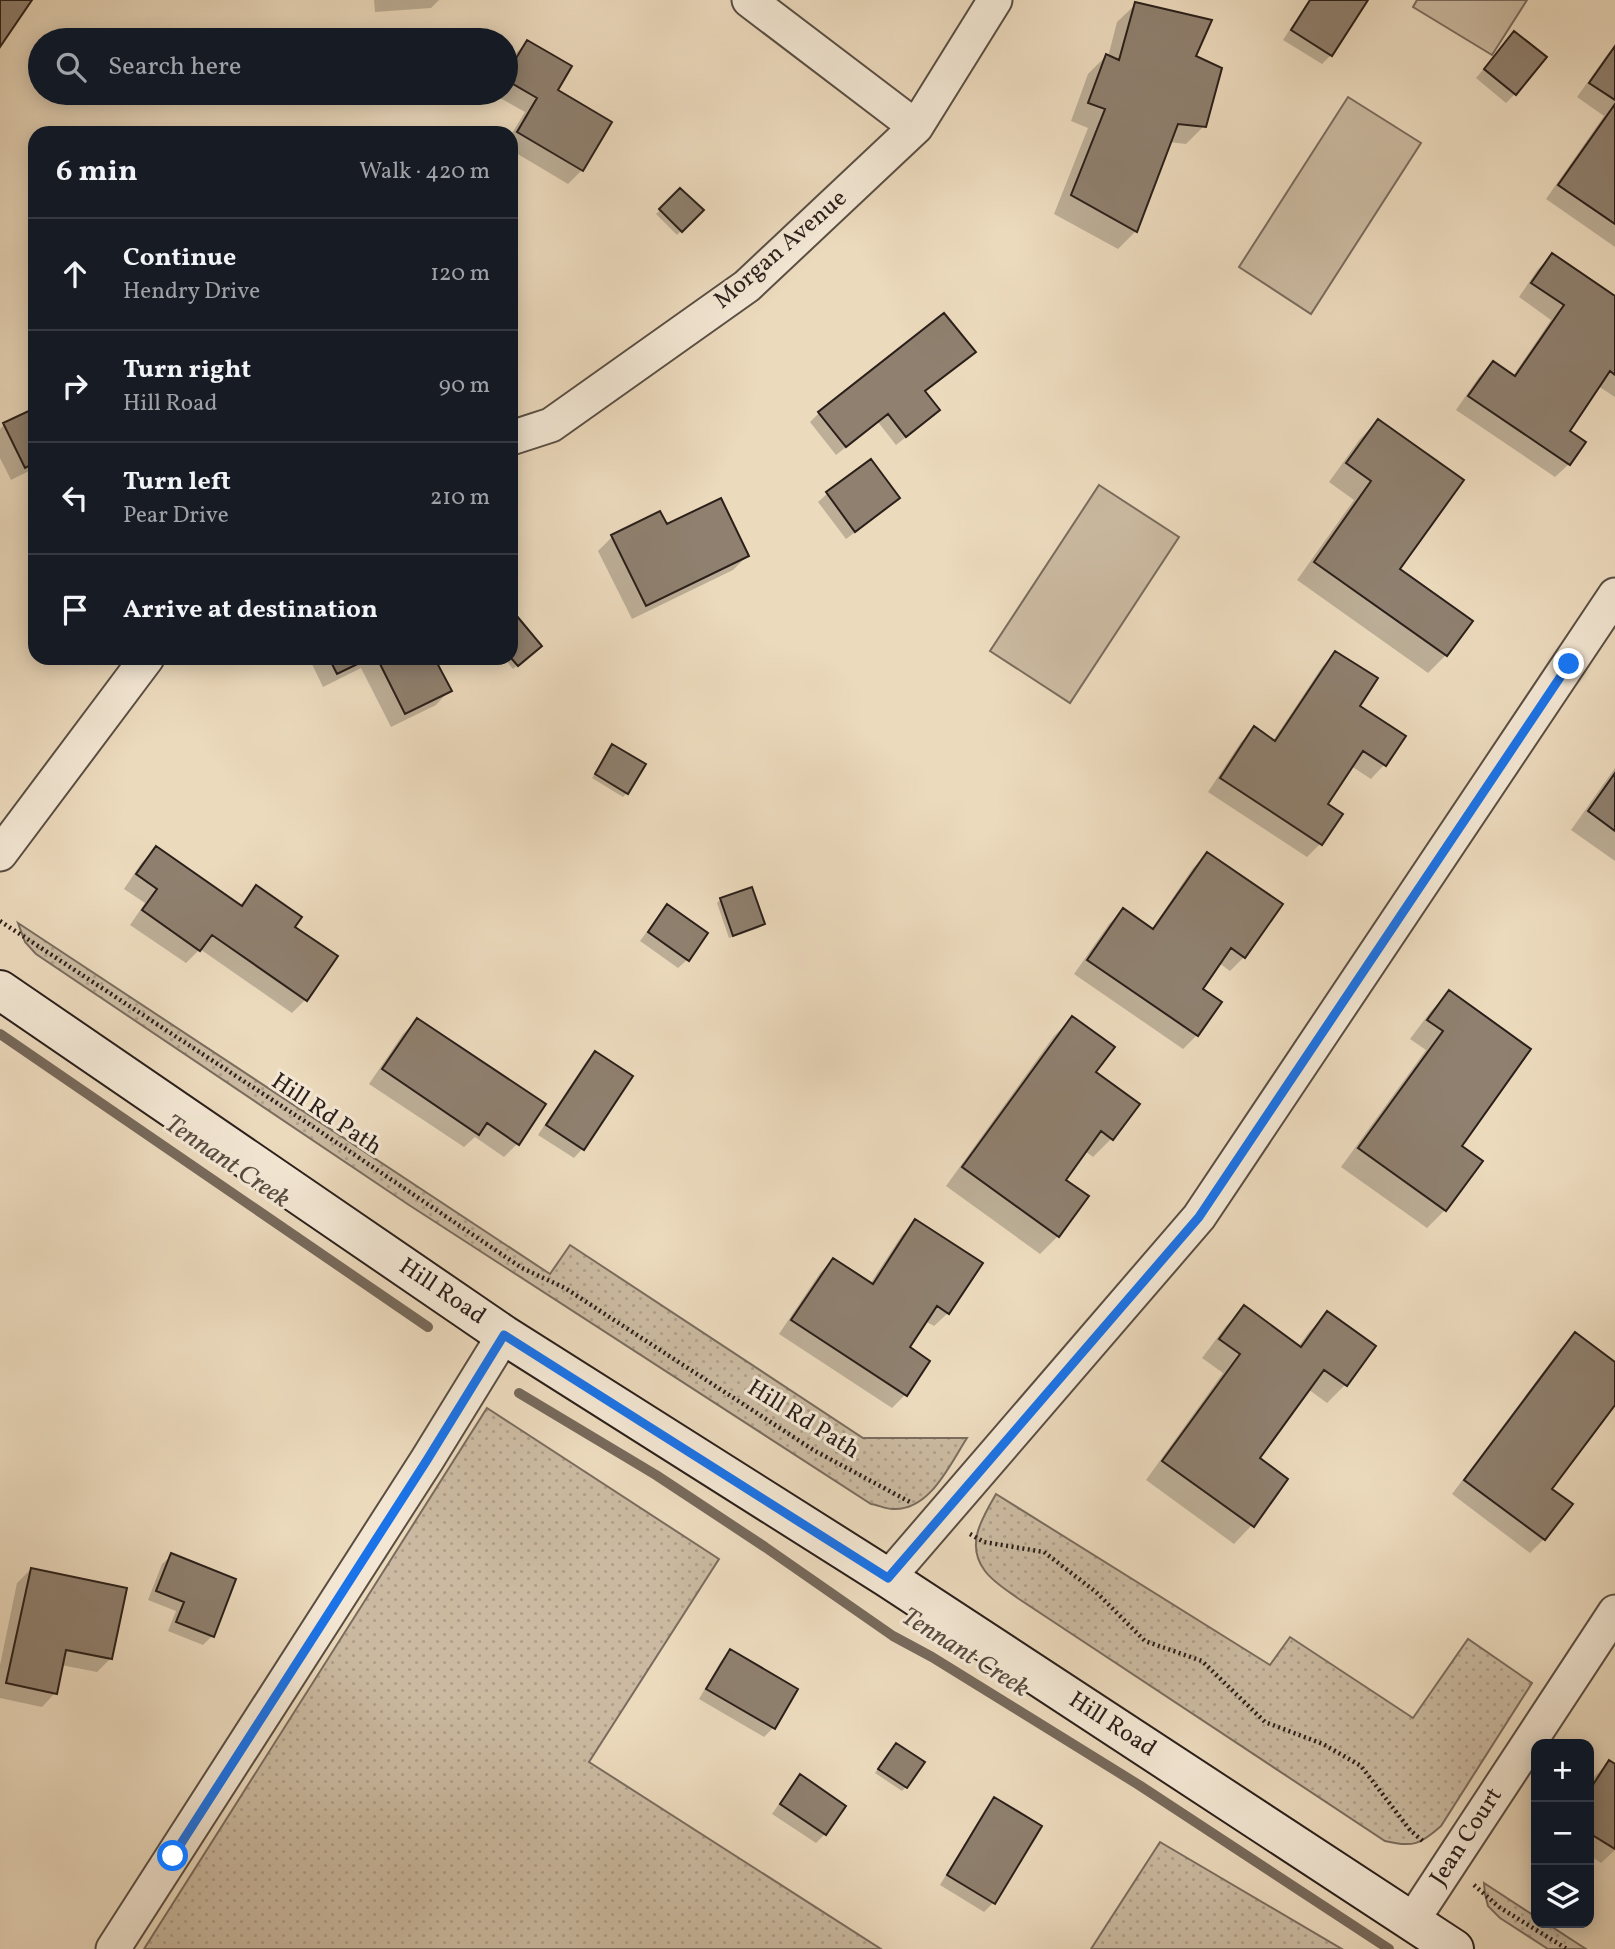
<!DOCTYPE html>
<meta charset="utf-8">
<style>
body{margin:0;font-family:Vollkorn,serif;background:#20242c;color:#f1f3f6}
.controls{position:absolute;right:21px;bottom:21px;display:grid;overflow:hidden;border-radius:14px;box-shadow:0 4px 18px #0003}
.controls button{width:63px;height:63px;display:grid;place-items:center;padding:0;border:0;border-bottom:2px solid #363941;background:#171b24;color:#f1f3f6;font:35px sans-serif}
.stop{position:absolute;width:21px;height:21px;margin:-16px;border:5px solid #1a73e8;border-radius:50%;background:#fff}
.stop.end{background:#1a73e8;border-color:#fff;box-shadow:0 2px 7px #0008}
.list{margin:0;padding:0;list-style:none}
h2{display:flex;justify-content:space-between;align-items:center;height:91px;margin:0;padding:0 28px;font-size:30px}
h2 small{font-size:23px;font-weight:400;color:#9ea1a6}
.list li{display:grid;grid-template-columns:46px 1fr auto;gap:21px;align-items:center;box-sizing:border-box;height:112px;padding:0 28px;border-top:2px solid #363941}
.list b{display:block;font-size:26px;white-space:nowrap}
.list p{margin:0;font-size:23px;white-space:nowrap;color:#9ea1a6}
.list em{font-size:23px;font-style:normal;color:#9ea1a6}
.icon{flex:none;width:38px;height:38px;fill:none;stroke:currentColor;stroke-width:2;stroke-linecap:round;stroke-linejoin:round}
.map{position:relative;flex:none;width:1615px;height:1949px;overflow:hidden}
.search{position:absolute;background:#171b24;box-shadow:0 4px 18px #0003;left:28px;top:28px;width:490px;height:77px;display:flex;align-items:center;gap:18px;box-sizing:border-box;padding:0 24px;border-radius:38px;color:#9ea1a6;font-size:26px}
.panel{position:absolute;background:#171b24;box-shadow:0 4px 18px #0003;left:28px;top:126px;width:490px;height:539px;border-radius:21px}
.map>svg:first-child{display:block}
.grass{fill:url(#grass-dots);stroke:#7a6c5e;stroke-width:2}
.pitch{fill:#cbbaa1;stroke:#7a6c5e;stroke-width:2}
.shadow{fill:#0003}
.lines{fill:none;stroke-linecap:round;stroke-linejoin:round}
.stream{stroke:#77695b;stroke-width:10}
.building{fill:#8f806f;stroke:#2a1f1a;stroke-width:2}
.street-casing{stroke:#5a4e43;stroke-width:37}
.secondary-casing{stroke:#2a1f1a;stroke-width:42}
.path{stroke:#2a1f1a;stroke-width:4.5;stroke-dasharray:2 3.5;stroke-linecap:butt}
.street{stroke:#f3e7d4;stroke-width:33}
.secondary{stroke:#f3e7d4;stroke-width:38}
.route{stroke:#1a73e8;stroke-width:9}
.labels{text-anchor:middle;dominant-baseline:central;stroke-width:6;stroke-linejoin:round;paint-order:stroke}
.street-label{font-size:24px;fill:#2a1f1a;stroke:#f3e7d4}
.water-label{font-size:26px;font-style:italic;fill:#574a40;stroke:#f3e7d4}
</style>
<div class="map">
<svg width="1615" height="1949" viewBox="0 0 1615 1949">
<defs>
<pattern id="grass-dots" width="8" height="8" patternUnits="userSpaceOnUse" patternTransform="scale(1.75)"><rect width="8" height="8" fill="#cbbaa1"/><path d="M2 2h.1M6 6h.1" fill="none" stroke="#ae9f8a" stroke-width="1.8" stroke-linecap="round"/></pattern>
</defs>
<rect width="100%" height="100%" fill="#ecdabd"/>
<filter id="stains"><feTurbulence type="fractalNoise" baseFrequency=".00286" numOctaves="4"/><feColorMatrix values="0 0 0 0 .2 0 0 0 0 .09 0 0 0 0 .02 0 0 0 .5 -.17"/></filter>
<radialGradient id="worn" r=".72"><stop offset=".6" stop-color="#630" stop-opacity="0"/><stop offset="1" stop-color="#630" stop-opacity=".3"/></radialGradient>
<path class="grass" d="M18,923L550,1274L570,1245L863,1438H967C950,1464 930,1511 893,1509C886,1509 878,1505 871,1504L409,1205L36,954L25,942Z
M487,1408L719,1559L589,1762L881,1949H144Z
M996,1494L1270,1665L1290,1637L1413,1718L1468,1639L1532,1683L1441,1826C1421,1844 1413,1848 1385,1841L1019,1599C1008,1591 993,1582 985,1571C965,1545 982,1518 996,1494Z
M1160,1842L1342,1949H1091Z
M1484,1883L1536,1917V1923H1546L1586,1949H1548L1500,1918L1488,1906L1485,1894Z"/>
<path class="pitch" d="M1417,0H1527L1492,55L1413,7Z
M1348,97L1421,143L1311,314L1239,267Z
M1099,485L1179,537L1070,703L990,651Z"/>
<path class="shadow" d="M374,0H439L431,8L375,12Z
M1309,0H1366L1331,55L1322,64L1283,40Z
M1136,4L1204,126L1186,144L1169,142L1136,231L1118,249L1054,214L1088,128L1071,121L1088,74L1106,56L1108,57L1117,22Z
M527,42L556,91L610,123L582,170L568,184L511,150V135L525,112L491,93H506V68L513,56Z
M1506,42L1515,94L1506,103L1476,78Z
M1615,46V247L1546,199L1604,116L1577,97L1607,55Z
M680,190L701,210L677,235L656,214Z
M1552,256L1615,298V397L1598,386L1567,432L1569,464L1555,477L1456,410L1479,377L1493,363L1513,376L1551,320L1519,297L1538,269Z
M973,352L924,392L929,419L896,445L878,422L836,455L810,422L819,413Z
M35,410V468L11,480L0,458V429L4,425Z
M1378,421L1397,570L1446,655L1428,673L1297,580L1354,500L1329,482L1360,439Z
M870,461L898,498L889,507L846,539L818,502L827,494Z
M612,537L747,556L733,570L632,619L598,551Z
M511,621L536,650L513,669L504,658H511Z
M1335,653L1384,765L1371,779L1351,766L1325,804L1320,844L1307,857L1208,792L1241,742L1254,729L1273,741L1322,667Z
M309,658H453L437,666L449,691L436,705L391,727L361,668L323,687Z
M609,750L627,793L623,797L592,778Z
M1615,768V861L1571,830Z
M156,849L239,906L257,887L293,928L305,1000L292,1013L200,949L186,963L130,925L145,903L124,889L142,862Z
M1207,854L1280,904L1244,957L1230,971L1219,963L1201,990L1197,1035L1183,1049L1074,974L1109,924L1123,910L1151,930L1193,868Z
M721,899L763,924L759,928L729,938L717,903Z
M668,906L687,960L678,968L640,941L659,915Z
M1449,993L1445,1210L1427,1228L1341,1167L1426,1050L1410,1039L1431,1011Z
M1072,1018L1094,1073L1137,1104L1111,1139L1093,1157L1085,1151L1064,1180L1058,1236L1040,1254L946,1186L1054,1036Z
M417,1020L518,1143L504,1157L475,1137L464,1147L369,1084L403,1034Z
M595,1053L582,1149L574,1158L538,1135L586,1062Z
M916,1221L948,1313L934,1326L925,1321L907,1348L905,1395L892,1408L779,1334L820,1273L833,1260L870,1284L902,1235Z
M1244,1308L1298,1347L1309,1332L1327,1314L1373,1347L1345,1385L1327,1403L1308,1389L1257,1459L1252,1525L1234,1544L1146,1480L1223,1373L1202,1358L1226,1326Z
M1575,1334L1615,1364V1402L1550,1489L1544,1539L1530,1553L1452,1494L1561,1348Z
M171,1556L234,1580L212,1636L203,1645L168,1631L176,1611L148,1600L162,1564Z
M31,1569L110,1659L97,1672L61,1665L55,1693L42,1707L0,1698V1665L17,1583Z
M730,1652L796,1690L773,1728L764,1737L699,1699L721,1661Z
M892,1749L906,1787L902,1791L875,1773Z
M1609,1762L1615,1766V1850L1601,1863L1589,1855V1786L1595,1776Z
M800,1777L844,1806L825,1834L816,1843L772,1814L791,1786Z
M995,1799L993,1903L984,1912L940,1885L986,1808Z"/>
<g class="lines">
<path class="stream" d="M0,1034L428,1327
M519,1393L656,1475L765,1547L893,1636L932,1657L1139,1785L1389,1949"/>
</g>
<path class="building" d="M0,0H32L0,47Z
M1310,0H1368L1332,56L1291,30Z
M1135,2L1212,20L1196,56L1222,68L1206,127L1178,124L1137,232L1071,195L1105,109L1088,103L1106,54L1119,60Z
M1514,31L1547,57L1516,95L1484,69Z
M527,40L572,66L558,90L612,122L583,171L517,132L537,98L506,80V75Z
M1615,46V100L1589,83Z
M1615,104V224L1558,185Z
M680,188L704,210L682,232L659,209Z
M1552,253L1615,296V375L1610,371L1570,431L1586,442L1570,465L1468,396L1493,361L1515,376L1564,305L1531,283Z
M944,313L976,352L925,391L940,410L906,437L888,414L846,447L818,412Z
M35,408V463L25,468L3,423Z
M1378,419L1464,480L1400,569L1473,621L1447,656L1314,562L1371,481L1346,463Z
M871,459L900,498L855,532L826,492Z
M721,498L749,556L646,606L611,535L660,511L667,524Z
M516,615L542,646L518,666L511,658V619Z
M1335,651L1378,678L1360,706L1406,736L1386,766L1363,751L1328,804L1343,814L1322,845L1220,778L1254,726L1275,741Z
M329,658H370L337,674Z
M377,658H442L436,661L452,691L405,714Z
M612,744L646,764L628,794L595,774Z
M1615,773V831L1588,811Z
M156,846L242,906L256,885L302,917L295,927L338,956L307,1001L212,935L200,951L142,910L157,889L136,874Z
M1207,852L1283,904L1245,958L1231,948L1203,989L1222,1002L1198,1036L1087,960L1123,908L1153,929Z
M752,887L765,924L733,936L720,898Z
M667,904L708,933L689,961L648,932Z
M1449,990L1531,1049L1462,1146L1483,1161L1446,1211L1358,1148L1443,1031L1427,1020Z
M1072,1016L1115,1047L1096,1072L1140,1104L1113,1140L1101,1131L1066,1180L1089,1196L1059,1237L962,1167Z
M417,1018L546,1104L519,1145L487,1123L479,1135L382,1069Z
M595,1051L633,1076L584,1150L546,1125Z
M915,1219L983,1263L949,1314L937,1306L910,1347L930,1361L907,1396L791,1320L833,1258L873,1284Z
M1244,1305L1301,1347L1327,1311L1376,1346L1347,1386L1324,1370L1260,1458L1288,1479L1254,1527L1162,1461L1240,1354L1219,1339Z
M1575,1332L1615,1362V1405L1552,1489L1573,1504L1545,1540L1464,1480Z
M171,1553L236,1579L214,1637L176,1622L184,1602L156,1591Z
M31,1568L127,1588L112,1659L66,1650L57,1694L6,1683Z
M730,1649L798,1689L775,1729L706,1689Z
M896,1743L925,1762L907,1788L878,1769Z
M1609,1760L1615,1764V1849L1589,1833V1791Z
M800,1774L846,1806L826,1835L780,1804Z
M994,1797L1042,1826L995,1904L947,1875Z"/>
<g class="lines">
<g class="street-casing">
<path id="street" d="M749,0L916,127
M511,438L551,425L747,286L916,127L995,0
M0,854L147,658
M888,1578L1199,1217L1615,595
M1412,1921L1615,1612
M113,1949L427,1460L504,1335"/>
</g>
<g class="secondary-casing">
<path id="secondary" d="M0,990L504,1335L888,1578L1454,1949"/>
</g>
<path class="path" d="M0,921L315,1128L522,1268L565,1288L815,1451L910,1502
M970,1534L984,1542L1044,1552L1096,1592L1145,1641L1202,1661L1265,1722L1323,1744L1361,1766L1410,1830L1425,1843
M1474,1885L1499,1907L1567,1949"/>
<use href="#street" class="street"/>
<use href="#secondary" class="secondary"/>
</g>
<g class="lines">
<path class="route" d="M173,1856L427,1460L504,1335L888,1578L1199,1217L1569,664"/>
</g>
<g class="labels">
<g class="street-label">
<text transform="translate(781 250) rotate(-41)">Morgan Avenue</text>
<text transform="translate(326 1115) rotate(34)">Hill Rd Path</text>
<text transform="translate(442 1292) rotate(34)">Hill Road</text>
<text transform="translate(803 1420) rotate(32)">Hill Rd Path</text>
<text transform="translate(1112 1725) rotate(33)">Hill Road</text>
<text transform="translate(1467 1837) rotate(-57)">Jean Court</text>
</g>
<g class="water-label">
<text transform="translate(227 1162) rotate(34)">Tennant Creek</text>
<text transform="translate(965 1653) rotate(32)">Tennant Creek</text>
</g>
</g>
<rect width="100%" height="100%" filter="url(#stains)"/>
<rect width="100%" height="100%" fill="url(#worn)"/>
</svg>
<div class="controls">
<button>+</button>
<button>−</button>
<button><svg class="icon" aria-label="layers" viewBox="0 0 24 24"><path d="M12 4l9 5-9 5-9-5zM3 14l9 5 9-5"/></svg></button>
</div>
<div class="stop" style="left:173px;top:1856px"></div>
<div class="stop end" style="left:1569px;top:664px"></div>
<div class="search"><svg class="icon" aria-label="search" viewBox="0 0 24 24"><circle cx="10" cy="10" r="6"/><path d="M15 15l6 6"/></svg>Search here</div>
<section class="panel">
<h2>6 min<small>Walk · 420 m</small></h2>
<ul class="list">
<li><svg class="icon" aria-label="ahead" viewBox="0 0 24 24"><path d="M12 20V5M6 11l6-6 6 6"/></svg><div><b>Continue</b><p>Hendry Drive</p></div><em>120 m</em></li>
<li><svg class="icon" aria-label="right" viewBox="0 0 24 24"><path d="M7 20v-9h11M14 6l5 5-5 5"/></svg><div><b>Turn right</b><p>Hill Road</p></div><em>90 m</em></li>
<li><svg class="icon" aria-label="left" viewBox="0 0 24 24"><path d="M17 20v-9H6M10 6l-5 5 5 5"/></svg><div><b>Turn left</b><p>Pear Drive</p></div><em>210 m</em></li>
<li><svg class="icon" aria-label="arrive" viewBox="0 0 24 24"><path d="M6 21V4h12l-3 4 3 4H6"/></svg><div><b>Arrive at destination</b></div></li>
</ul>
</section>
</div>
